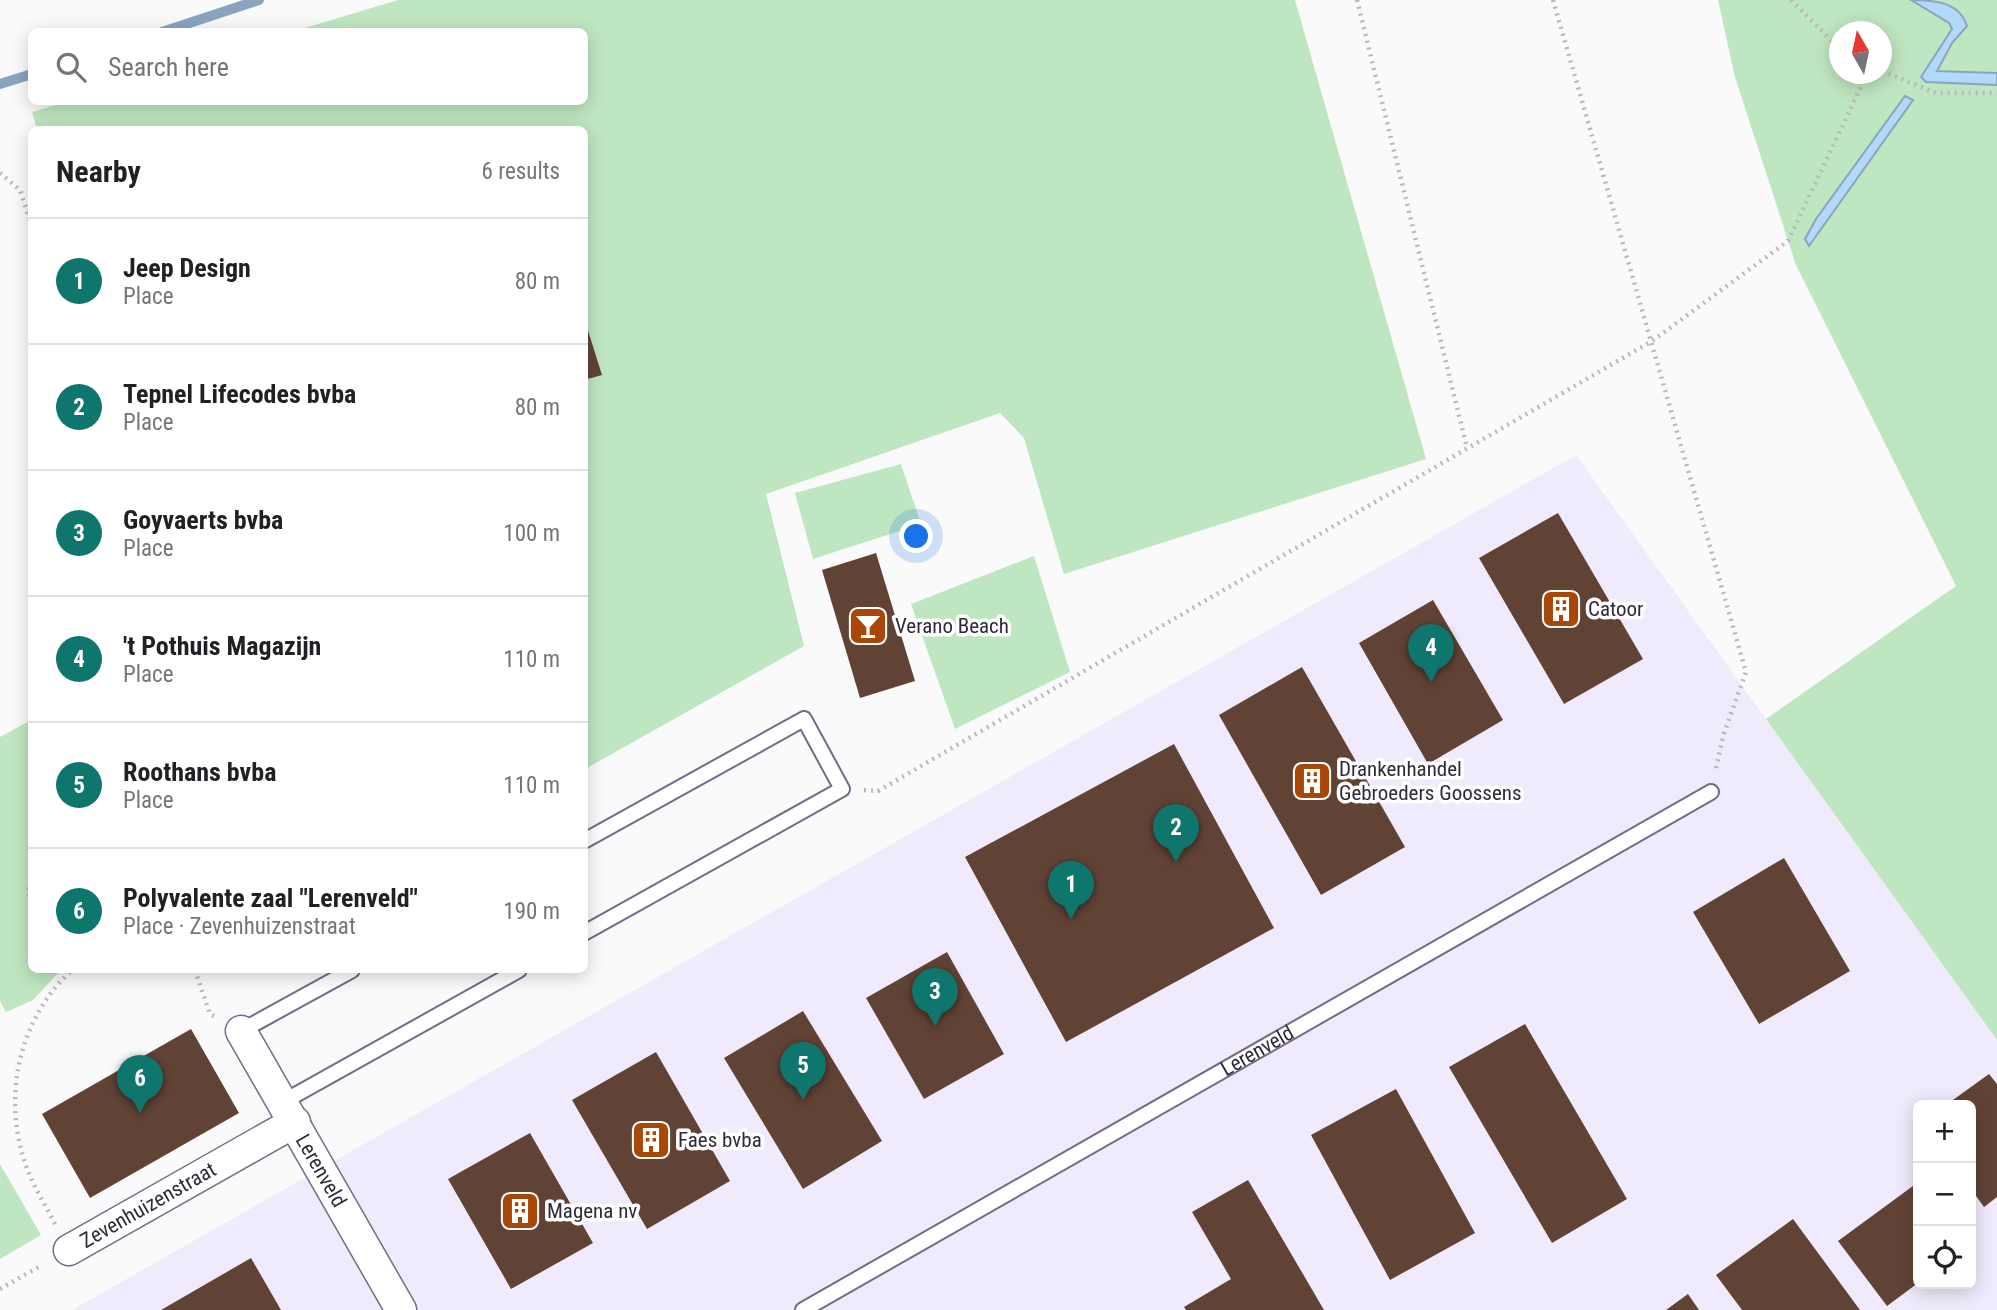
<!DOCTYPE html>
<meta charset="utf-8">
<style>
body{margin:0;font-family:"Roboto Condensed",sans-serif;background:#f6f6f6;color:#202124}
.controls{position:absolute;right:21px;bottom:21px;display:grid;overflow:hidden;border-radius:10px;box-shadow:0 4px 18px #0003}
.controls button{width:63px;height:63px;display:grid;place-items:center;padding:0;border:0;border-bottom:2px solid #e0e0e0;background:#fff;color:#202124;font:35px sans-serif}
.compass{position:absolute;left:1829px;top:21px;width:63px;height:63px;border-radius:50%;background:#fff;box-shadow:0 4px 18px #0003;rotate:351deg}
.you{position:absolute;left:917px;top:537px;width:24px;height:24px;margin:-18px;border:5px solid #fff;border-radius:50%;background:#1a73e8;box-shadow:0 0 0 10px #1a73e833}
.badge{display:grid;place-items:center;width:46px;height:46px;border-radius:50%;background:#0f766e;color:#fff;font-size:23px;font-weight:700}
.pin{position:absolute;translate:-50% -58px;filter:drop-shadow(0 2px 4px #0008)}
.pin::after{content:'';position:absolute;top:37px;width:24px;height:21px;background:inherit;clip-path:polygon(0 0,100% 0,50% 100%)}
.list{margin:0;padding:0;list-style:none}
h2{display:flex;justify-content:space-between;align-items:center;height:91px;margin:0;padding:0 28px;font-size:30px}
h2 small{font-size:23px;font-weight:400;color:#757577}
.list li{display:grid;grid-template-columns:46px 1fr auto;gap:21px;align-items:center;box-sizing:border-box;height:126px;padding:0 28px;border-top:2px solid #e0e0e0}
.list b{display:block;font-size:26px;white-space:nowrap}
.list p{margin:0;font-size:23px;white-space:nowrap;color:#757577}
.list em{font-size:23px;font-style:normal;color:#757577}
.icon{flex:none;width:38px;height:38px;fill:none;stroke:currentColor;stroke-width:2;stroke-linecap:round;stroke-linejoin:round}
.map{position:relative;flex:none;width:1997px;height:1310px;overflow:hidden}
.search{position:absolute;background:#fff;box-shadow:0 4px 18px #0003;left:28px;top:28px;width:560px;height:77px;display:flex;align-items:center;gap:18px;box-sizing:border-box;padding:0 24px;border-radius:10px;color:#757577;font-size:26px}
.panel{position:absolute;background:#fff;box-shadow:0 4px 18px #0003;left:28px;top:126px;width:560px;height:847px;border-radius:10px}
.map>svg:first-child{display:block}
.built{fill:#f0ebfc;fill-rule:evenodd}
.green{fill:#bee6c0;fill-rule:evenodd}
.water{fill:#b2d8fa;stroke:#8aa4c0;stroke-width:2}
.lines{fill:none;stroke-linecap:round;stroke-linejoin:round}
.stream{stroke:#8aa4c0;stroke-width:10}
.building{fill:#614335}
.service-casing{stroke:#746a88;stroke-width:18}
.minor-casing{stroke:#746a88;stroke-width:33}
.path{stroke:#b8b7bb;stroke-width:4.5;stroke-dasharray:2 5;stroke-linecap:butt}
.service{stroke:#fff;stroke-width:14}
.minor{stroke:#fff;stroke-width:30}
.labels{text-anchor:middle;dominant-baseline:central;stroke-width:7;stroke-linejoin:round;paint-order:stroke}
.poi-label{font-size:21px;fill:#2e2a37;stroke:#fff;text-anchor:start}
.street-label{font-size:21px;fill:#2e2a37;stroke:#fff}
</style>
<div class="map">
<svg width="1997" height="1310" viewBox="0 0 1997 1310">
<rect width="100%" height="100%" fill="#fafafa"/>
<path class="built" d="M1576,455L1997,1040V1310H72ZM1918,1105H1971V1284H1918Z"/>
<path class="green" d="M398,0H1295L1426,459L1064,574L1024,438L1000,413L766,494L804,646L585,769L584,130H37L32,112L67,102H584V32L295,31Z
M1718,0H1997V1040L1766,719L1956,586L1796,265L1735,77ZM1840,32H1882V74H1840Z
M901,464L921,524L813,559L795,493Z
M1034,556L1070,672L955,729L911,604Z
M31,720L32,970H61L33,1000L6,1012L0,1001V737Z
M0,1164L41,1235L0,1259Z"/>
<path class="water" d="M1911,0C1933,0 1959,1 1967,26L1952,43L1937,71L1997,73V85L1926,82L1921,77L1952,29L1949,23Z
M1905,96L1913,100L1809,246L1805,239L1816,219Z"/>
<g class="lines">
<path class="stream" d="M162,32L259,0
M0,84L32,74"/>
</g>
<path class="building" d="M584,318L602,375L584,380Z
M1558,513L1643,659L1564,704L1479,558Z
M876,553L915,681L860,698L822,570Z
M1433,600L1503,720L1428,764L1359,643Z
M1302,667L1405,847L1321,895L1219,715Z
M1174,744L1274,928L1066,1042L965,857Z
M1784,858L1850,971L1759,1024L1693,912Z
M947,952L1004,1054L924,1099L866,998Z
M803,1011L882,1141L803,1189L724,1058Z
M1525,1024L1627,1199L1552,1243L1449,1067Z
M191,1029L239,1113L90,1198L42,1114Z
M656,1052L730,1181L647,1229L572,1100Z
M1989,1074L1997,1084V1197L1984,1207L1971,1189V1105H1946Z
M1396,1089L1475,1233L1390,1280L1311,1135Z
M530,1133L593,1243L511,1289L448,1179Z
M1248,1180L1324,1310H1186L1184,1307L1231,1279L1192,1212Z
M1917,1183L1918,1283L1887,1306L1838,1241Z
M1793,1219L1860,1310H1742L1716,1275Z
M251,1258L281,1310H161Z
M1688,1294L1699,1310H1666Z"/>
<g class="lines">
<g class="service-casing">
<g id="service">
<path d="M584,841L804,719L842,789L584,933"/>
<path d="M241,1031L352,970"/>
<path d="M281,1103L519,970"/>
<path id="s1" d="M803,1310L1711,792"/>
</g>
</g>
<g class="minor-casing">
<g id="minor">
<path id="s2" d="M241,1031L401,1310"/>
<path id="s3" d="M69,1250L295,1122"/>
</g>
</g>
<path class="path" d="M1357,0L1467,448
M1553,0L1746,672L1723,736L1716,769
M1791,0L1840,49
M1882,71L1936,93H1997
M0,173L20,190L32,227
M864,790L878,791L1652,341L1788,241L1867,74
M32,882L26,892L32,896
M195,970L210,1014L214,1016
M55,1224C47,1208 37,1192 30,1176C0,1105 16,1021 72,970
M0,1289L42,1265"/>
<use href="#service" class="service"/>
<use href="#minor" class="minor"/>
</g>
<defs>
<g id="building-square" transform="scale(2.0125)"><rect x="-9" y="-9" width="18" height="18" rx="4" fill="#a84707" stroke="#fff"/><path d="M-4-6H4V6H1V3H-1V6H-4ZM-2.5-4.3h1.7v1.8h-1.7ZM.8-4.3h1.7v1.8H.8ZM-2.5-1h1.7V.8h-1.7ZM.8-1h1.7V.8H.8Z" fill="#fff"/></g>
<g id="bar-square" transform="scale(2.0125)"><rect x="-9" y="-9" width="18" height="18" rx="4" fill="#a84707" stroke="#fff"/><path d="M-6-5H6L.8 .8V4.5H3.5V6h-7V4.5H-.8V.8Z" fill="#fff"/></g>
</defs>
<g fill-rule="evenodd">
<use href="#building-square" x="1561" y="609"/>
<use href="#bar-square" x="868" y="626"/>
<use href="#building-square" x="1312" y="781"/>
<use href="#building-square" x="651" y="1140"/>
<use href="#building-square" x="520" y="1211"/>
</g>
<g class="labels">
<g class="poi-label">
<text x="1588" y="609">Catoor</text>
<text x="895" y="626">Verano Beach</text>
<text x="1339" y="769">Drankenhandel<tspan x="1339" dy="24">Gebroeders Goossens</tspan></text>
<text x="678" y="1140">Faes bvba</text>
<text x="547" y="1211">Magena nv</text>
</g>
<g class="street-label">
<text stroke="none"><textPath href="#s1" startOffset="523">Lerenveld</textPath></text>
<text stroke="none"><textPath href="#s2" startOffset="161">Lerenveld</textPath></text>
<text stroke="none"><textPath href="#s3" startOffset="91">Zevenhuizenstraat</textPath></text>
</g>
</g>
</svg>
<div class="controls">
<button>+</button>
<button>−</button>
<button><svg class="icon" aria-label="locate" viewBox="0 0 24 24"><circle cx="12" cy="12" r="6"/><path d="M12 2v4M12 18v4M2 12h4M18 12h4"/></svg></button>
</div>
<svg class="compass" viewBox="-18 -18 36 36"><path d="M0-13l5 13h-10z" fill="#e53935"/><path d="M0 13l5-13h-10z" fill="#757577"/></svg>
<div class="you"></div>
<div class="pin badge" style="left:1071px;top:919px">1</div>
<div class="pin badge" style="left:1176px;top:862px">2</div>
<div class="pin badge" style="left:935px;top:1026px">3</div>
<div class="pin badge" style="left:1431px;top:682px">4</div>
<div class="pin badge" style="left:803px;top:1100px">5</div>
<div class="pin badge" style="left:140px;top:1113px">6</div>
<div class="search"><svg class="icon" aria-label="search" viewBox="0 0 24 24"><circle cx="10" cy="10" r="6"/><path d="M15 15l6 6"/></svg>Search here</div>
<section class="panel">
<h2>Nearby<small>6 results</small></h2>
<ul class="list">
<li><span class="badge">1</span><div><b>Jeep Design</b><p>Place</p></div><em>80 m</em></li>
<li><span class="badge">2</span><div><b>Tepnel Lifecodes bvba</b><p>Place</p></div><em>80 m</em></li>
<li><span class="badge">3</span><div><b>Goyvaerts bvba</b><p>Place</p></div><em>100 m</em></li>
<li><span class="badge">4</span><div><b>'t Pothuis Magazijn</b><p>Place</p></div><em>110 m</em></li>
<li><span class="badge">5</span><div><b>Roothans bvba</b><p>Place</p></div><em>110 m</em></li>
<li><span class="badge">6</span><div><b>Polyvalente zaal &quot;Lerenveld&quot;</b><p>Place · Zevenhuizenstraat</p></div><em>190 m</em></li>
</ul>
</section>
</div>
